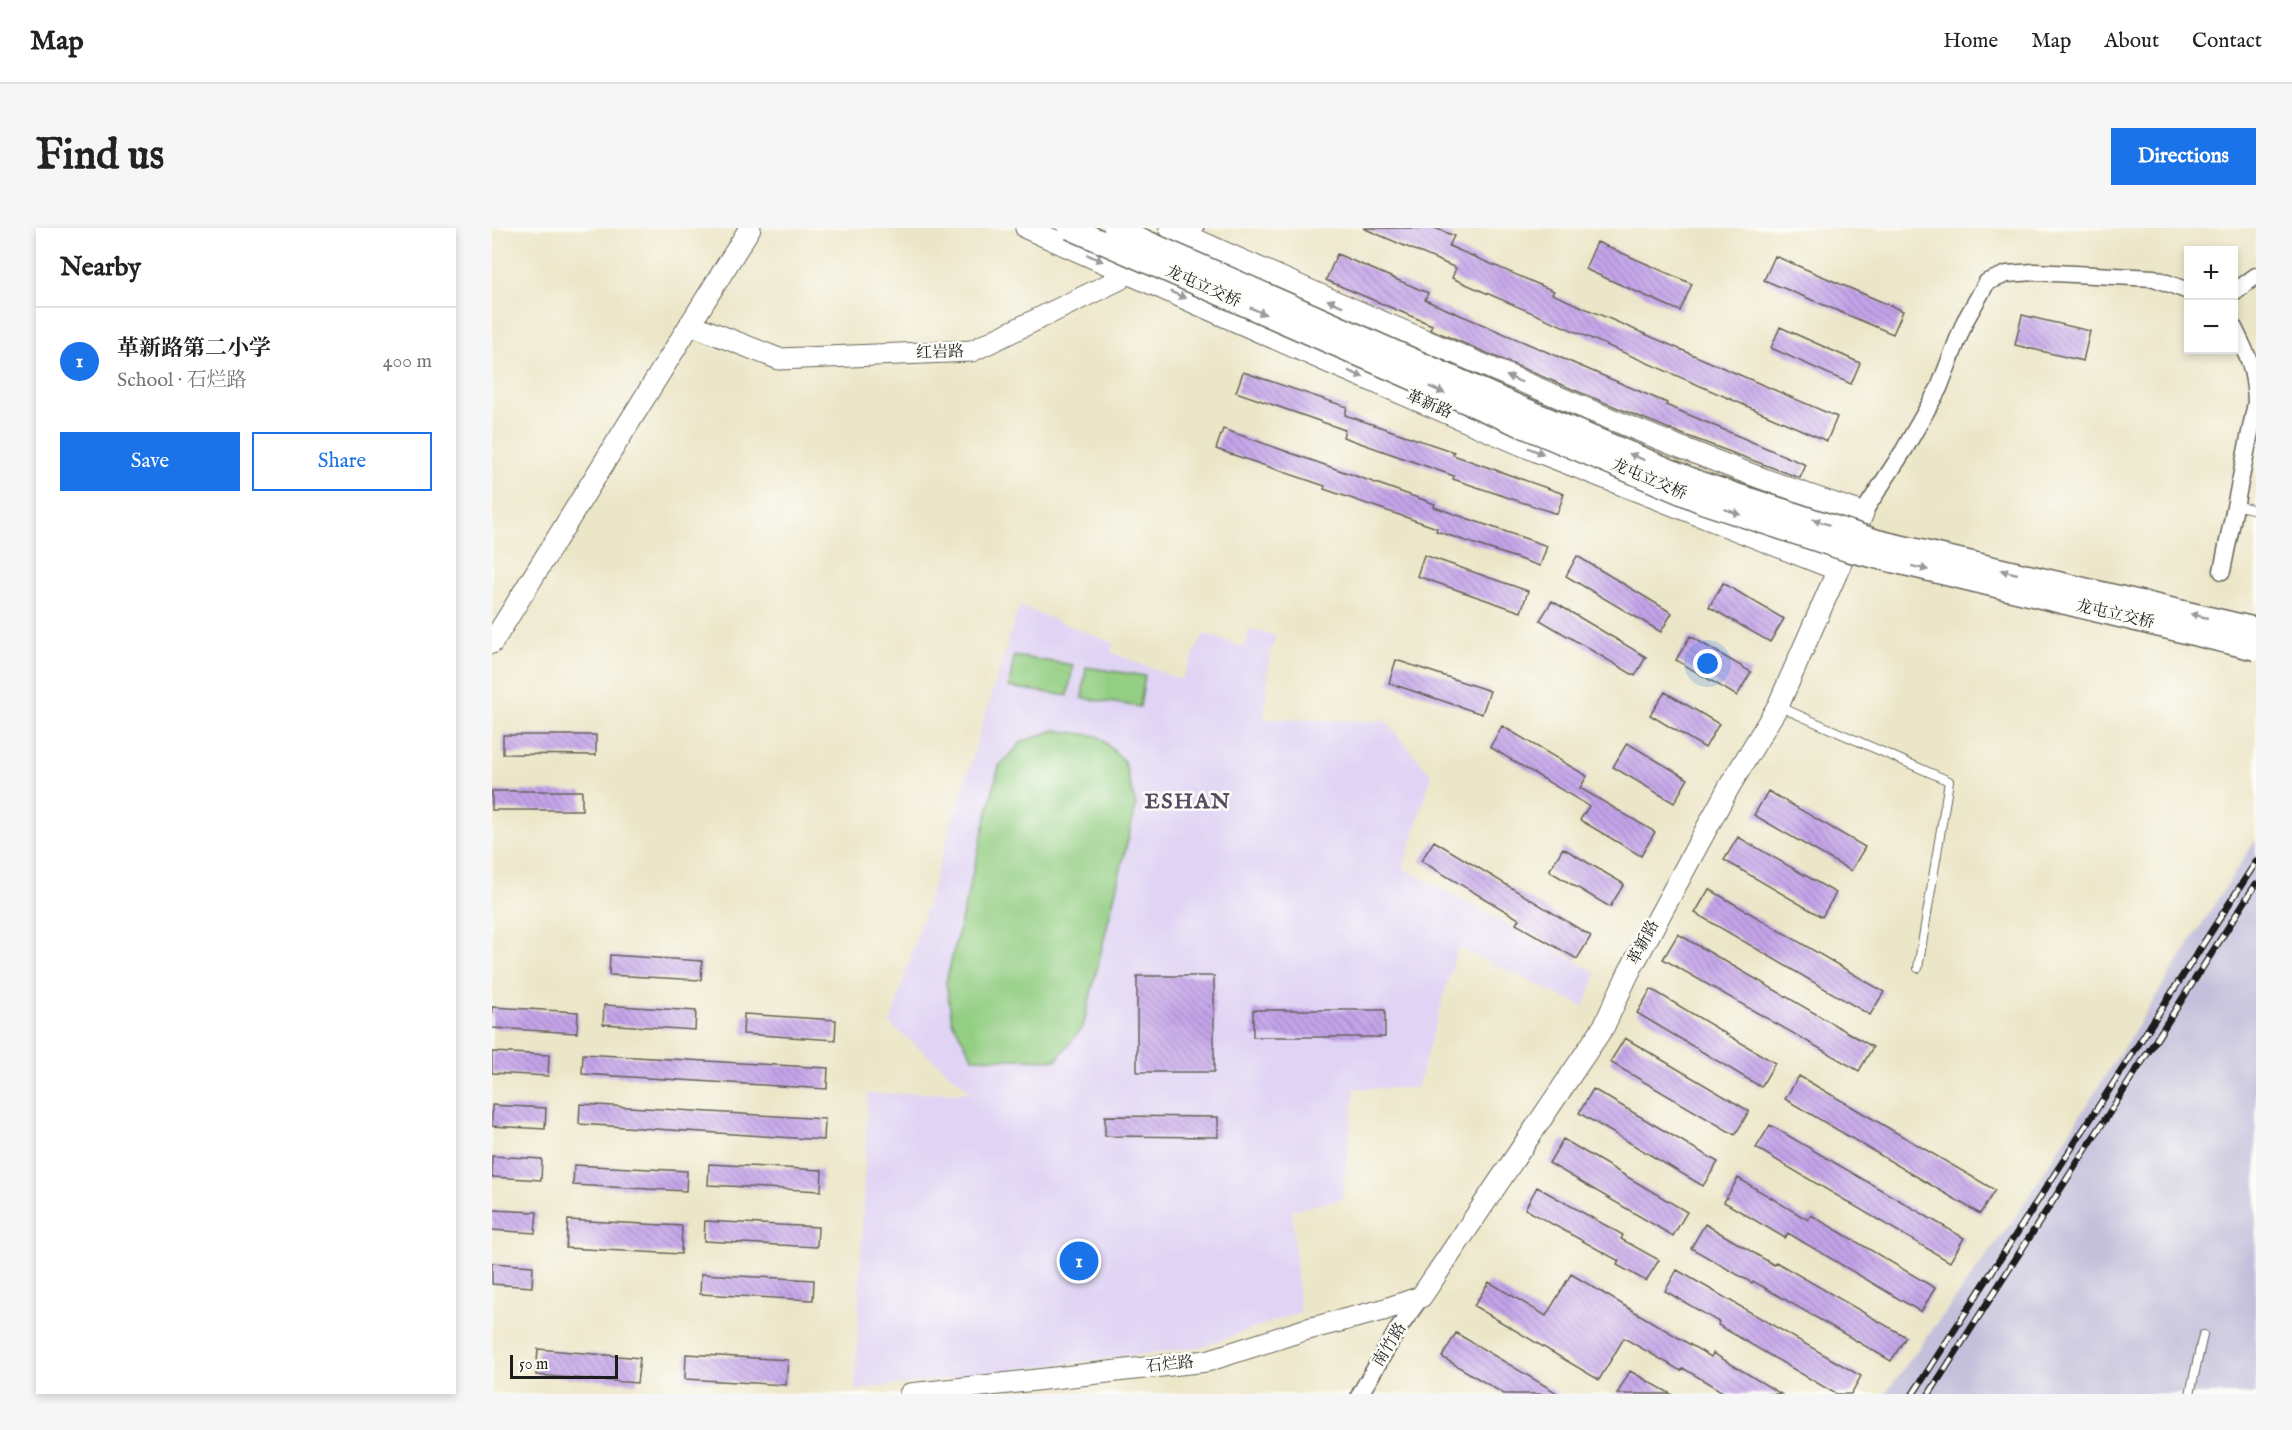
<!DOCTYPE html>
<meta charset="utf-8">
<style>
body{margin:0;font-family:"IM FELL English","Noto Serif SC",serif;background:#f6f6f6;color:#222}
.controls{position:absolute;right:18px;top:18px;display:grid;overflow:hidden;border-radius:0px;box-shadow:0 3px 9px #0003}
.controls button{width:54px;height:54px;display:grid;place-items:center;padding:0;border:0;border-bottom:2px solid #e0e0e0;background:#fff;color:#222;font:30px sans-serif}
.scale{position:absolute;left:18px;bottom:15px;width:108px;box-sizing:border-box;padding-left:6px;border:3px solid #1c1c1c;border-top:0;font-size:16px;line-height:21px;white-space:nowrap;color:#1c1c1c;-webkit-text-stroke:4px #fdfcf7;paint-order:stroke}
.you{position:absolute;left:1216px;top:436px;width:21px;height:21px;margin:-15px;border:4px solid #fff;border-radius:50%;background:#1a73e8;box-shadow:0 0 0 9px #1a73e833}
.badge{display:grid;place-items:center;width:39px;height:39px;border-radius:50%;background:#1a73e8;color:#fff;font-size:20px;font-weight:700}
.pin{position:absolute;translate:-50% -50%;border:3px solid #fff;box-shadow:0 2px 6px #0006}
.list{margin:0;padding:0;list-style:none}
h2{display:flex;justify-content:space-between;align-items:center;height:78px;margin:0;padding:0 24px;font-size:26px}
h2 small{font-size:20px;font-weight:400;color:#767676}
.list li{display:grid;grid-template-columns:39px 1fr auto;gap:18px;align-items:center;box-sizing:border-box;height:108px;padding:0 24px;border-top:2px solid #e0e0e0}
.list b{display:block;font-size:22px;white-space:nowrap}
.list p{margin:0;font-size:20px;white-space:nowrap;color:#767676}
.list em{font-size:20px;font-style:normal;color:#767676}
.actions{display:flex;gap:12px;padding:18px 24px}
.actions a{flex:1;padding:14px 0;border:2px solid #1a73e8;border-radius:0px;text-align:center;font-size:21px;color:#1a73e8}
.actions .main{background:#1a73e8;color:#fff}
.map{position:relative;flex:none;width:1764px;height:1166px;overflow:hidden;border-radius:0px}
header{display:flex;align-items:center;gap:36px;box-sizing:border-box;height:84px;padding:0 30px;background:#fff;border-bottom:2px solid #e0e0e0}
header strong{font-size:28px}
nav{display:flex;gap:33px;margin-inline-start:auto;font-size:21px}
.intro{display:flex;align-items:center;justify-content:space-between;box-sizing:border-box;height:144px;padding:0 36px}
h1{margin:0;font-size:42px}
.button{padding:15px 27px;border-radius:0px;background:#1a73e8;color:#fff;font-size:21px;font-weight:700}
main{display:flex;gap:36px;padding:0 36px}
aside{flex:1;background:#fff;border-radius:0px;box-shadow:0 3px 9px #0003}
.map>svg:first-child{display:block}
.built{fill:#e0d4f4}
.industrial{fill:#c4c0db}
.grass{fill:#93ce83;stroke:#587550;stroke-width:1.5}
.building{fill:url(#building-back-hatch)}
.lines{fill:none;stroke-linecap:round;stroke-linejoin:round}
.service-casing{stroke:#656358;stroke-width:10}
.minor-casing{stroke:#656358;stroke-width:19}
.tertiary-casing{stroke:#656358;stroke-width:23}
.secondary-casing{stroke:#656358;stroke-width:25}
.service{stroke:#fff;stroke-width:8}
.minor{stroke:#fff;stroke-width:16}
.tertiary{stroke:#fff;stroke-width:21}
.secondary{stroke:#fff;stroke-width:22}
.rail-casing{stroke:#1c1c1c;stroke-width:7}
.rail{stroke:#fdfcf7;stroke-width:4.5;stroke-dasharray:14;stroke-linecap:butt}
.secondary-bridge-casing{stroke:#656358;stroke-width:25;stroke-linecap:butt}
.secondary-bridge{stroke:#fff;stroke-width:22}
.oneway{fill:#999}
.labels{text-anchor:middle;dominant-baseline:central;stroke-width:5;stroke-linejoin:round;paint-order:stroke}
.street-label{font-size:16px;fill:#1c1c1c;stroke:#fdfcf7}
.district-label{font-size:22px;font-weight:bold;letter-spacing:1.5px;fill:#574c64;stroke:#fdfcf7}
</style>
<header>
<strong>Map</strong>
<nav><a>Home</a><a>Map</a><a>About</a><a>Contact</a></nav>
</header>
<div class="intro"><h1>Find us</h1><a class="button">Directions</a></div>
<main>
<aside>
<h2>Nearby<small></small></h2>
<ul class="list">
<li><span class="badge">1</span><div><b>革新路第二小学</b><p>School · 石烂路</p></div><em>400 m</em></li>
</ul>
<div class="actions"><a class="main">Save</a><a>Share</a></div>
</aside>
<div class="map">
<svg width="1764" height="1166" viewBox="0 0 1764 1166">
<defs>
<pattern id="building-back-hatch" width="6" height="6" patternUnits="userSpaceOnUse" patternTransform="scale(1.5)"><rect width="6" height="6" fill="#c5a4ea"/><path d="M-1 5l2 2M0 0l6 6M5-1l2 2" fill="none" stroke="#9f85bd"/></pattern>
</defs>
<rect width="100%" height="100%" fill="#fdfcf7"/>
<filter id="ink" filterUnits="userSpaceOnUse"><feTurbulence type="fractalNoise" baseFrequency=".0167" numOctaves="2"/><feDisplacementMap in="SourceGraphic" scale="12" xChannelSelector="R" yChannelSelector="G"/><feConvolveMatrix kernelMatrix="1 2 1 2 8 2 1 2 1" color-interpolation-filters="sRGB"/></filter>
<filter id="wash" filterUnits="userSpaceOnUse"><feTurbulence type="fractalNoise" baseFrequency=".008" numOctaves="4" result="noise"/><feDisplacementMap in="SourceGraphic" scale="24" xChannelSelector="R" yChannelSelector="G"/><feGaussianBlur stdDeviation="1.35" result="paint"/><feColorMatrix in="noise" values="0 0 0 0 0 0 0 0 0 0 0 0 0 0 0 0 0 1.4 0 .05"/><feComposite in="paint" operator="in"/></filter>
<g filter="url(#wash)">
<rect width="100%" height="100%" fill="#ece6c8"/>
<path class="built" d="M527,378L621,415L619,424L689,452L712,406L753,419L757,401L784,408L778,425L772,491L893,493L940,547L911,640L1105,745L1092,779L966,719L925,860H863L850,971L800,982L808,1084L709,1119L363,1162L376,866L480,864L398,796Z"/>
<path class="industrial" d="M1764,611V1166H1393L1526,985Z"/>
<path class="grass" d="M522,428L581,437L576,468L517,459Z
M594,439L653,448L648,479L590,470Z
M563,502L606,508L632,533L644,578L591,799L564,832L481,830L460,793L454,754L507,538L530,514Z"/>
<g id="blocks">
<path class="building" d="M871,0H943L962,8L957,18L1062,63L1060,66L1345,189L1335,213L960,50L964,40Z
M1105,14L1200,56L1188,83L1093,41Z
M845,26L936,65L933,72L1175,175L1174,177L1314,237L1308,250L1190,206L1099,169L938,101L940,97L834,52Z
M1283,28L1411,83L1401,106L1272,52Z
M1530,87L1598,103L1591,133L1523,117Z
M1288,99L1368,135L1359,156L1279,120Z
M751,144L855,179L853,187L962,224L961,227L1072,266L1065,286L961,251L962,248L851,209L853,202L744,164Z
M731,201L943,276L942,279L1055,318L1048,338L944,303L945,300L832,261L833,258L724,221Z
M932,327L1036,363L1029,384L925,348Z
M1085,328L1180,385L1169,404L1074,348Z
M1231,355L1292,391L1278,414L1217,379Z
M1060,373L1154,429L1143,448L1048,392Z
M1198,408L1259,444L1245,468L1184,432Z
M904,432L998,463L990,486L897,455Z
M1173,464L1227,496L1213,520L1158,487Z
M1010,498L1095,548L1088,560L1163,604L1149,628L1088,592L1097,578L998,519Z
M11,507H104V527L11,526Z
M1135,515L1196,551L1182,575L1121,539Z
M0,563H90V582H0Z
M1276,563L1373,619L1359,643L1262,587Z
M1246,609L1344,665L1330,689L1232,632Z
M942,613L1099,708L1085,731L1024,696L1027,691L929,633Z
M1071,620L1132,656L1118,679L1057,643Z
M1217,661L1392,764L1378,787L1203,685Z
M1186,706L1381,819L1367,843L1171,731Z
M118,727L210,733L209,752L117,747Z
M645,748H722V844H645Z
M1159,761L1283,835L1269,859L1145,785Z
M112,777L204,783L203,802L111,796Z
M0,779L86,784L85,805L0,800Z
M761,782H893V809H761Z
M252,786L344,792L343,812L251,806Z
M1133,810L1257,883L1243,907L1118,834Z
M0,824L57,827L56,848L0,845Z
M91,826L336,840L335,861L90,846Z
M1307,848L1503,962L1488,986L1293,871Z
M1101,861L1226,934L1211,958L1087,885Z
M88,876L333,891L332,912L87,896Z
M0,877L54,880L53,901L0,898Z
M613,888L726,889V909L613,908Z
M1278,897L1472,1010L1458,1034L1264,920Z
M1071,911L1195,984L1181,1008L1057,935Z
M0,928L50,931L49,952L0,949Z
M217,936L330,942L329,963L216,957Z
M82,937L195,943L194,963L81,957Z
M1246,950L1316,992L1319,987L1443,1060L1429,1084L1296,1005L1293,1010L1232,974Z
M1045,959L1131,1007L1129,1011L1167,1032L1154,1053L1125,1037L1127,1033L1033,981Z
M0,982L45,984L43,1005L0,1002Z
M76,992L190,998L189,1026L74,1020Z
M213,993L326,999L325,1019L212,1013Z
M1213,996L1282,1037L1284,1034L1414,1109L1399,1133L1261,1053L1260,1055L1199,1020Z
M0,1035L41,1038L40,1059L0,1056Z
M1185,1042L1369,1148L1359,1166H1344L1226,1097L1227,1094L1173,1063Z
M209,1046L322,1052L321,1072L208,1066Z
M1079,1046L1219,1129L1221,1125L1289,1166H1234L1191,1140L1189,1143L1132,1110L1107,1152L982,1078L997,1054L1054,1088Z
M964,1105L1067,1166H1012L950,1129Z
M46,1121L148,1130L145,1155L44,1147Z
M194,1126L296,1132L294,1157L193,1151Z
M1138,1143L1179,1166H1125Z"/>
</g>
</g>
<g filter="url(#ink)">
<use href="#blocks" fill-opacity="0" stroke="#656358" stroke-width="1.5"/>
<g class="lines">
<g class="service-casing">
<path id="service" d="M1743,277L1764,282
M1286,478L1457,553L1426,740
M1698,1166L1711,1107"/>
</g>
<g class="minor-casing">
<path id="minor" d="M1742,64L1764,48
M1371,285L1412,222L1447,160L1473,93L1495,54L1515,46L1542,44L1662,50L1696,63
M1730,343L1764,175C1763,142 1757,130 1742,100
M868,1166L905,1103L929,1069"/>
</g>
<g class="tertiary-casing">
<path id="tertiary" d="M534,0L838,135L1044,223L1346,342
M198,96L287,131L480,123L628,51L633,43
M0,415L258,0
M418,1166L715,1133L812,1102L891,1082L929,1069L1112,798L1136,746L1237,559L1286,478L1371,285C1245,245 1124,194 1003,142C894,96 786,49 678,0"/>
</g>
<g class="secondary-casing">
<path id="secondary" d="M633,43L695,7L700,0"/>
</g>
<use href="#service" class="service"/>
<use href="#minor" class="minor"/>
<use href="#tertiary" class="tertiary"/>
<use href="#secondary" class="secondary"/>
<g class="rail-casing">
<path id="rail" d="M1421,1166L1764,634
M1437,1166L1764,656"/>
</g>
<use href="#rail" class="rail"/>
<g class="secondary-bridge-casing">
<path id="secondary-bridge" d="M578,0L990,181L1213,275L1355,322L1764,421
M623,0L1025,178L1208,255L1385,313L1764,401"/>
</g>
<use href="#secondary-bridge" class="secondary-bridge"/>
</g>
<defs><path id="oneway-solid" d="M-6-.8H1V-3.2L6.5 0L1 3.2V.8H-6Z" transform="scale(1.5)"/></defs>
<g class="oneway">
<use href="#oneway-solid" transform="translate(603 30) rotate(24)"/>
<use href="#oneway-solid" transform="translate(686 67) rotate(24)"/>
<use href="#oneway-solid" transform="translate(843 75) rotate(-157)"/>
<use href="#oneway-solid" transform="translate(766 83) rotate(24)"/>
<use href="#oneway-solid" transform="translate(864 146) rotate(23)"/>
<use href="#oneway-solid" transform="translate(1022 151) rotate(-157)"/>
<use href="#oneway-solid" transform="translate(945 162) rotate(24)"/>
<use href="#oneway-solid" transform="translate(1044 223) rotate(23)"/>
<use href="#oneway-solid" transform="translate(1145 229) rotate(-157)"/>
<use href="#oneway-solid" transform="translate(1241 284) rotate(18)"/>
<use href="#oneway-solid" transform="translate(1329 294) rotate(-162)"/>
<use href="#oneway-solid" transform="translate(1428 340) rotate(14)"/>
<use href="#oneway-solid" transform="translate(1517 344) rotate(-167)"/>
<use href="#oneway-solid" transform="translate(1707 388) rotate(-167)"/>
</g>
</g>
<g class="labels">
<g class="street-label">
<text transform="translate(711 59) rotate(24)">龙屯立交桥</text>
<text transform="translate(448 125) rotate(-2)">红岩路</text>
<text transform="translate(937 177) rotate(23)">革新路</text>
<text transform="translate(1157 252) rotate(23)">龙屯立交桥</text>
<text transform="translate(1623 387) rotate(13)">龙屯立交桥</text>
<text transform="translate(1152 715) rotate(-62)">革新路</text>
<text transform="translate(898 1117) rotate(-58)">南竹路</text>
<text transform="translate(678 1137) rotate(-6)">石烂路</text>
</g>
<g class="district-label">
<text x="696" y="574">ESHAN</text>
</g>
</g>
</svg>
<div class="controls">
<button>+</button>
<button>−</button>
</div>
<div class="scale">50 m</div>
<div class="you"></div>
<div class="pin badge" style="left:587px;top:1033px">1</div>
</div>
</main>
